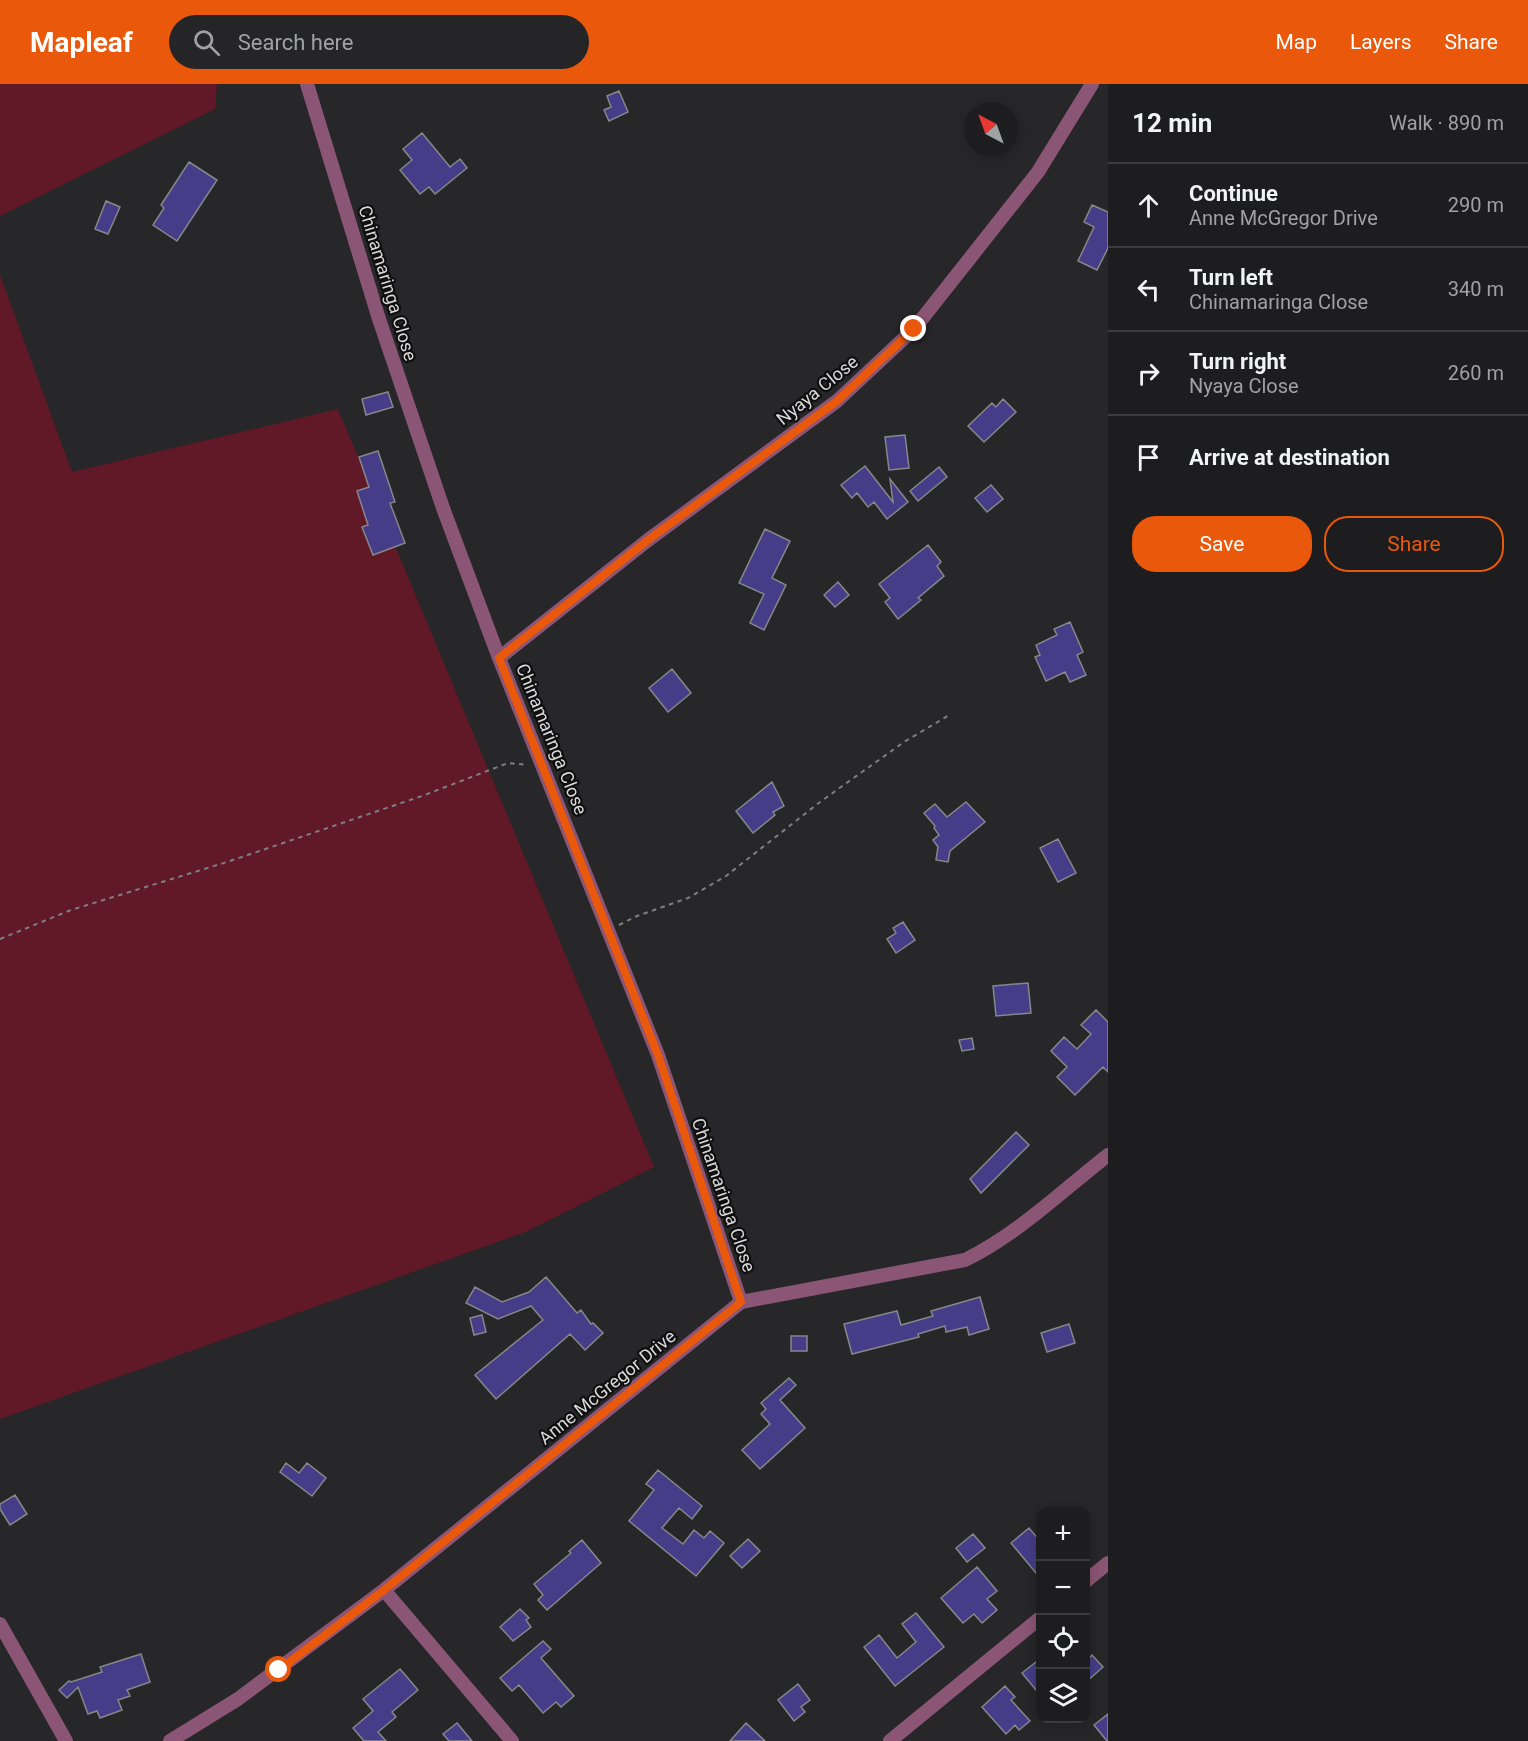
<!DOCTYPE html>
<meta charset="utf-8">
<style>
body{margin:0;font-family:Roboto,sans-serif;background:#252527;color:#f1f3f6}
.controls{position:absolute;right:18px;bottom:18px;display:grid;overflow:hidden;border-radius:12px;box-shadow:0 3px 15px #0003}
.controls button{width:54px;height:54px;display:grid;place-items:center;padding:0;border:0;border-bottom:2px solid #3b3a3c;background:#1d1c1e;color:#f1f3f6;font:30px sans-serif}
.compass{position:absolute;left:964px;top:18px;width:54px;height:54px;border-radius:50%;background:#1d1c1e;box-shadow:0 3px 15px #0003;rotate:319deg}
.stop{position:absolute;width:18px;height:18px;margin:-14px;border:4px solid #ea580c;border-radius:50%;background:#fff}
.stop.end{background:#ea580c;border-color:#fff;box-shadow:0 2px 6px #0008}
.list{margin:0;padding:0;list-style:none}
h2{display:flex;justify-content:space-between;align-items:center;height:78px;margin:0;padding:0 24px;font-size:26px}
h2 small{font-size:20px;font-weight:400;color:#a0a1a4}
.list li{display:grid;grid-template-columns:39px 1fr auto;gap:18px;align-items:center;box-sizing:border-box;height:84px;padding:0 24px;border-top:2px solid #3b3a3c}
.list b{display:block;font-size:22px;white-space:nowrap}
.list p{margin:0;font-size:20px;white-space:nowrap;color:#a0a1a4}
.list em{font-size:20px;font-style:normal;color:#a0a1a4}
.actions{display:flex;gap:12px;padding:18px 24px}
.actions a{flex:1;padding:14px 0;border:2px solid #ea580c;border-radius:24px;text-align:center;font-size:21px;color:#ea580c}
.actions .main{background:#ea580c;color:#fff}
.icon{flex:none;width:33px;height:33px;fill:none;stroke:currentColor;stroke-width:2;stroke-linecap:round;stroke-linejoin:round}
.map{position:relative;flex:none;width:1108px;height:1657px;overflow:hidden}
header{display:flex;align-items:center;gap:36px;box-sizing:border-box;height:84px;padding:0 30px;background:#ea580c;color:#fff}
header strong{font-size:28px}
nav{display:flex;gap:33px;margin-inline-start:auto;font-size:21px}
.search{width:420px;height:54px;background:#252527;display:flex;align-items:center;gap:15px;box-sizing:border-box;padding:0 21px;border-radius:33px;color:#a0a1a4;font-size:22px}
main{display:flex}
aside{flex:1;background:#1d1c1e}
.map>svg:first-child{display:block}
.green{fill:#611927}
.building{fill:#473c88;stroke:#87878a;stroke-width:1.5}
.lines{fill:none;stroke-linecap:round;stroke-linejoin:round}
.path{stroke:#7f7e80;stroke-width:2;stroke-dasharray:4.5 4.5;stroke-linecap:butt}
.minor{stroke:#8b5675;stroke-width:14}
.route{stroke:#ea580c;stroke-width:8}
.labels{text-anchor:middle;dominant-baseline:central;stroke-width:4.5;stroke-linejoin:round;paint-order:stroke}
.street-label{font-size:18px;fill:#dad9da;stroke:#100f10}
</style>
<header>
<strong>Mapleaf</strong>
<div class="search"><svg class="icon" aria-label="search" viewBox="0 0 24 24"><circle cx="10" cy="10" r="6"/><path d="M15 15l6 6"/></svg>Search here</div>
<nav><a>Map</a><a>Layers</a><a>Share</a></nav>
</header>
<main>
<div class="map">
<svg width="1108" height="1657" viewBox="0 0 1108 1657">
<rect width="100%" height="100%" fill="#272628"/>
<path class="green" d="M0,0H217L215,25L0,132Z
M0,191L72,388L338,325L654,1083L528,1147L0,1335Z"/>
<path class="building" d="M619,7L628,28L609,37L604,26L611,23L607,12Z
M422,49L450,83L460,75L467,84L435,110L429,103L420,110L400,86L412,76L403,65Z
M189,78L217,96L177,157L153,141L164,124L161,121Z
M106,117L120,123L108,150L95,145Z
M1092,121L1108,128V164L1097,186L1078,177L1094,143L1084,138Z
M388,308L393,323L366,331L362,315Z
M1003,315L1016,328L984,358L968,342L992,319L996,323Z
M905,351L909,384L889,386L885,353Z
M378,367L395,418L390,419L405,459L373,471L362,443L368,441L357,407L369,403L359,373Z
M865,382L893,418L890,395L908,418L887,435L874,418L868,423L857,409L852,414L841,401Z
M939,383L947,393L918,417L910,407Z
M991,401L1003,415L987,428L975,414Z
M765,445L790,457L772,494L786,501L764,546L750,539L764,510L739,499Z
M928,461L941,478L937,482L944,492L918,514L921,516L898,535L885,518L890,514L879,500Z
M838,498L849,511L835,523L824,511Z
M1070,538L1083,568L1077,571L1086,591L1070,598L1065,588L1046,597L1035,573L1040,571L1036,561L1057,551L1054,545Z
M672,585L691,609L668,628L649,604Z
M772,698L784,722L773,728L775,731L753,749L736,727Z
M966,718L985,738L950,767L948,778L936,776L938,763L933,756L939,751L934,744L935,742L924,729L935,720L947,733Z
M1058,755L1076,789L1058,798L1040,764Z
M903,838L915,856L896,869L887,855L896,849L893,844Z
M1028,899L1031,929L996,932L993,902Z
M1096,926L1108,938V988L1103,983L1075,1011L1057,993L1067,983L1051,967L1064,953L1077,965L1091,950L1081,941Z
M972,954L974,965L962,967L959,956Z
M1016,1048L1029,1061L981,1109L970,1095Z
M546,1193L577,1229L581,1226L591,1240L593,1239L603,1249L585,1266L570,1250L496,1315L475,1291L543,1236L531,1222L498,1235L466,1219L475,1203L502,1218L529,1208Z
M980,1213L989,1245L969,1251L967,1243L946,1248L945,1242L918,1250L919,1253L852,1270L844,1240L897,1227L901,1241L933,1232L931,1227Z
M482,1231L486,1248L474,1251L470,1234Z
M1069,1240L1075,1259L1047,1268L1041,1249Z
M791,1252H807V1267H791Z
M789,1294L796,1301L780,1316L805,1344L760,1385L742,1366L770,1340L761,1330L766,1325L761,1319Z
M286,1379L299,1389L307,1379L326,1394L312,1412L280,1388Z
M658,1386L702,1422L692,1435L679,1424L662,1444L683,1460L694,1446L704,1454L710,1447L724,1459L696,1492L629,1437L654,1406L646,1400Z
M15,1411L27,1430L10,1441L0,1425V1420Z
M1029,1444L1041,1458V1495L1011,1459Z
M973,1450L985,1464L967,1478L956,1464Z
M748,1455L760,1467L742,1484L730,1472Z
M582,1456L601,1479L547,1526L538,1516L543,1511L534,1500L571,1469L569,1467Z
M977,1483L997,1507L987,1515L997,1526L982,1539L974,1530L963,1539L941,1514Z
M520,1525L529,1534L526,1536L531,1543L513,1557L500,1543Z
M916,1529L944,1563L895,1602L864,1563L879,1551L897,1574L916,1558L902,1540Z
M543,1557L551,1565L541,1574L574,1612L561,1623L556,1618L543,1629L519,1601L512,1607L500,1594Z
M141,1570L150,1598L127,1606L130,1612L118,1616L122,1626L100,1634L97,1627L88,1630L78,1603L67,1614L59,1606L69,1597L71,1598L102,1588L100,1583Z
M1092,1571L1103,1583L1086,1598V1577Z
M1041,1574V1612L1022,1589Z
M400,1585L418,1606L392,1628L396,1633L378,1648L386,1657H364L353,1644L373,1627L363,1615Z
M798,1600L810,1616L801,1623L805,1628L794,1637L778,1616Z
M1005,1602L1015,1613L1011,1616L1030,1637L1019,1646L1015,1641L1006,1650L982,1623Z
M1108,1630V1657H1107L1094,1641Z
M457,1639L472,1657H449L443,1650Z
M746,1639L765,1657H730Z"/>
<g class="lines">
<path class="path" d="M619,841L637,832L688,814L726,792L820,718L904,658L951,630
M0,855L71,826L227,778L422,712L508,679L528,681"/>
<path class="minor" d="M307,0L379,235L443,424L499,574L658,971L741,1218
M499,574L648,456L837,317L914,245L1038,88L1092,0
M1086,1497L1108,1479
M384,1506L512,1657
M0,1540L66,1657
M170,1657L238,1615L384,1506L741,1218L965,1176C1018,1150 1062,1107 1108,1071
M890,1657L1040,1534"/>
</g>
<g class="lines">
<path class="route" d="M279,1586L384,1506L741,1218L658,971L499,574L648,456L837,317L914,245"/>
</g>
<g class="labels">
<g class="street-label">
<text transform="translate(388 199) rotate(73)">Chinamaringa Close</text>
<text transform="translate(817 306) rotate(-39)">Nyaya Close</text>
<text transform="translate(552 655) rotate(68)">Chinamaringa Close</text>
<text transform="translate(724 1111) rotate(71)">Chinamaringa Close</text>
<text transform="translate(607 1303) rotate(-39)">Anne McGregor Drive</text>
</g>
</g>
</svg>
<div class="controls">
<button>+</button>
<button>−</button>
<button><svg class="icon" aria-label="locate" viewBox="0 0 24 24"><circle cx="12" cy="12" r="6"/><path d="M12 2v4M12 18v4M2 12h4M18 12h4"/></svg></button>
<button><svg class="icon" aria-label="layers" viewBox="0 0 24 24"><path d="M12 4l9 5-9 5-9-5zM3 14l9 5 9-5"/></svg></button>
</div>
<svg class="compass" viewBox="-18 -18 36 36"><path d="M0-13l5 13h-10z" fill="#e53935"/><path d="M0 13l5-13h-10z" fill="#a0a1a4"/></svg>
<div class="stop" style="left:279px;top:1586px"></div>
<div class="stop end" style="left:914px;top:245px"></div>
</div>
<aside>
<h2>12 min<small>Walk · 890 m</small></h2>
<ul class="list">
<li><svg class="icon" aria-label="ahead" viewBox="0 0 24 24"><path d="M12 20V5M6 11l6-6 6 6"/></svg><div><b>Continue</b><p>Anne McGregor Drive</p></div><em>290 m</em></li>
<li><svg class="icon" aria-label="left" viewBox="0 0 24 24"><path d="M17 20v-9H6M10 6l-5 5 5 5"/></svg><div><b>Turn left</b><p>Chinamaringa Close</p></div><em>340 m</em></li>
<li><svg class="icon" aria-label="right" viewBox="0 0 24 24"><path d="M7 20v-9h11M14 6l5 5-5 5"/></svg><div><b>Turn right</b><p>Nyaya Close</p></div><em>260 m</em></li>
<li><svg class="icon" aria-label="arrive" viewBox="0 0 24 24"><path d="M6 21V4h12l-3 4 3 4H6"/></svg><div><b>Arrive at destination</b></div></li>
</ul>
<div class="actions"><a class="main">Save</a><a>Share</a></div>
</aside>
</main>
